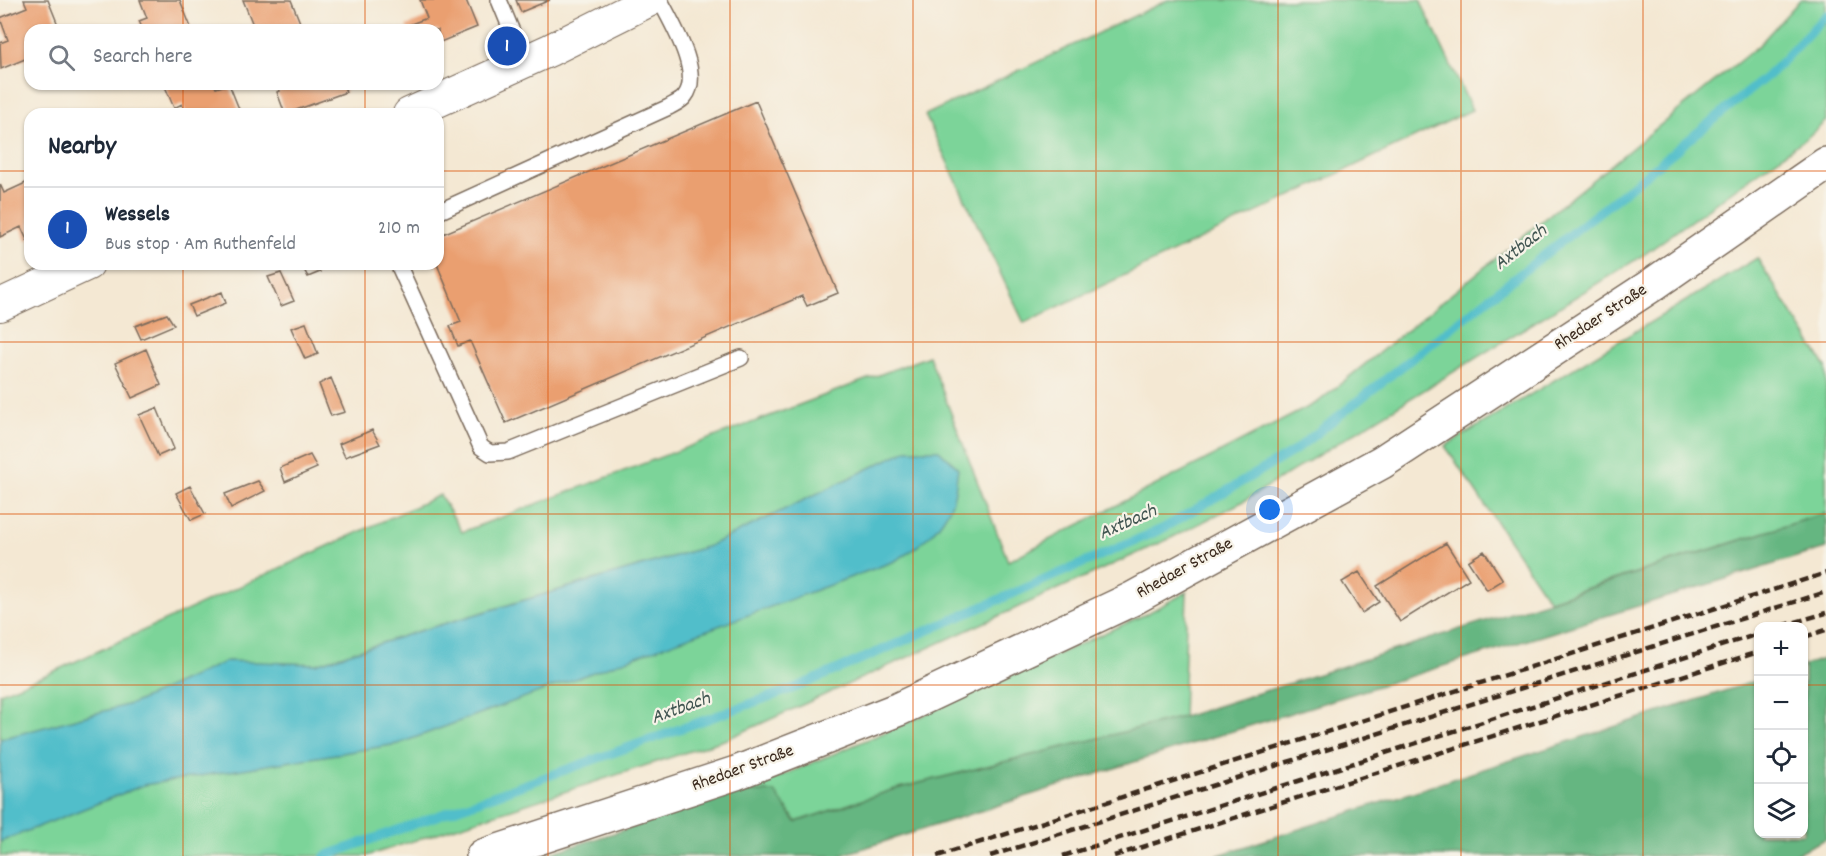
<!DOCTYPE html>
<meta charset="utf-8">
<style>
body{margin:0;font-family:Dekko,sans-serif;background:#f6f6f7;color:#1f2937}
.controls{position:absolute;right:18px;bottom:18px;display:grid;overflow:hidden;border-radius:12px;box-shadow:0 2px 4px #0004}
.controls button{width:54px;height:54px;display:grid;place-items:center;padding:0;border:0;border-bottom:2px solid #e0e1e3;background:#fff;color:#1f2937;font:30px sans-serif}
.you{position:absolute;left:1270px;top:510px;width:21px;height:21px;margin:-15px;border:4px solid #fff;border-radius:50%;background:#1a73e8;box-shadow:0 0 0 9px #1a73e833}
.badge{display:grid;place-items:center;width:39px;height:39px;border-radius:50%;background:#1f6fb2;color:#fff;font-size:20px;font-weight:700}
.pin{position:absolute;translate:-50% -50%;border:3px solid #fff;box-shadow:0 2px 6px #0006}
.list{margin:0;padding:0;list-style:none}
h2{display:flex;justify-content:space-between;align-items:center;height:78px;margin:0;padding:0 24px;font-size:26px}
h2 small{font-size:20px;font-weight:400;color:#747a83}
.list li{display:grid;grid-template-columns:39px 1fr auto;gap:18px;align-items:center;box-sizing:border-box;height:84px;padding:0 24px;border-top:2px solid #e0e1e3}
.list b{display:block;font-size:22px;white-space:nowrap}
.list p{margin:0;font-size:20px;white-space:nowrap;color:#747a83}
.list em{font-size:20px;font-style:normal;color:#747a83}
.icon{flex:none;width:33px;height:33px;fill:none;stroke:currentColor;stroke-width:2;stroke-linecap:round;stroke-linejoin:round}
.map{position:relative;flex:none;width:1826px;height:856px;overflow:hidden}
.search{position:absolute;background:#fff;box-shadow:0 2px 4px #0004;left:24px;top:24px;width:420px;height:66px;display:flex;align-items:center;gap:15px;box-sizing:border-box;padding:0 21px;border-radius:18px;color:#747a83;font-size:22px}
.panel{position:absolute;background:#fff;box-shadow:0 2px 4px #0004;left:24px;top:108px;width:420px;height:162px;border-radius:18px}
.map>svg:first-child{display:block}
.green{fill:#7cd499;stroke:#5c7f5c;stroke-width:1.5}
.forest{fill:#65b681;stroke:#507050;stroke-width:1.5}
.water{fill:#51beca;stroke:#467474;stroke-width:1.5}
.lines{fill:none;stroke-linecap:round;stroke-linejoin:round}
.stream{stroke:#51beca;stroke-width:9}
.building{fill:#ea9f70}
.service-casing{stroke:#7c6c5d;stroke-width:18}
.minor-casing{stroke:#7c6c5d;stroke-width:34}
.tertiary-casing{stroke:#7c6c5d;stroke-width:36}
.service{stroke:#fff;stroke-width:15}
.minor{stroke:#fff;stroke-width:32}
.tertiary{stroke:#fff;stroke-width:33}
.rail{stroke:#3b2a1e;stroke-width:4.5;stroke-dasharray:9 4.5;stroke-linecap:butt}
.grid{fill:none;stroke:#df570d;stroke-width:1.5;stroke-opacity:0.55}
.labels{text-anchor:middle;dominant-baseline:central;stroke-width:4.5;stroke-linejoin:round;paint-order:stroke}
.street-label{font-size:18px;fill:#3b2a1e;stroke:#f7f3e8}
.water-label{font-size:20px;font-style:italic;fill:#425652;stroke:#f7f3e8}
</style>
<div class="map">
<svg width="1826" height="856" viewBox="0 0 1826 856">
<rect width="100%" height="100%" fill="#f7f3e8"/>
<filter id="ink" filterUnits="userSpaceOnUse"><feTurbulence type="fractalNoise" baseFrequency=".0167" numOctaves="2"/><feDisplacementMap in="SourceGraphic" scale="12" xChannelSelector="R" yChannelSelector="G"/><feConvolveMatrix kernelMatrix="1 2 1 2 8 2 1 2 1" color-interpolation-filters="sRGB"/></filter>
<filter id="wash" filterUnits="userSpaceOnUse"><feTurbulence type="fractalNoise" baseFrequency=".008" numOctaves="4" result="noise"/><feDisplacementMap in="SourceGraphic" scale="24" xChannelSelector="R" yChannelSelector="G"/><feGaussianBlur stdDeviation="1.35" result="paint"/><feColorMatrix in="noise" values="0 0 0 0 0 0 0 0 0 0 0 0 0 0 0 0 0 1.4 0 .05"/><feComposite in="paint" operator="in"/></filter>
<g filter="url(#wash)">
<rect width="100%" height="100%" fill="#f4e8d3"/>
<path class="green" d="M1168,0H1420L1472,110L1024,323L925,115Z
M1800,0H1826V121L1809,136L1642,256L1244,501L1169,539L727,739L367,856H0V693L48,674L440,495L462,532L929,356L1008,561L1318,402L1758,46Z
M1757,258L1826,367V513L1549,600L1445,446Z
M1187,592L1183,717L892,790L796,822L775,792H743L902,725L1146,614Z"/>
<path class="forest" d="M1826,513V548L1194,743L839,856H541L743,792H775L796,822L892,790L1183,717Z
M1826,658V839L1790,856H1216L1758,680V834H1804V665Z"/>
<path class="water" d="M907,450H939L958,468C956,480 956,495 951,505C940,531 918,548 895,561L398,744L144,785L0,842V739L134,703L227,661L316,664L419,631L709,546Z"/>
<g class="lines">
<path class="stream" d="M325,856L797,687L1162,529L1294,451L1622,194L1772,72L1826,15"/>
</g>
<g id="blocks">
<path class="building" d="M24,0H48L60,30H30V42L27,43L30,57L1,69L0,43L8,40L0,18L27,7Z
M140,0H180L192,30H143L139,21L147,18Z
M243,0H291L303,30H255Z
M420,0H466L477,27L438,43V30H408L406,26L427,18Z
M516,0H550L521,12Z
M164,84H214L216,88L229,84L241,114H186L182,104L174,108Z
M277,84H343L346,92L285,114L277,92L280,91Z
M756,101L838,293L807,306L802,296L506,423L470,341L458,346L450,326L461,322L437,264L438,236Z
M30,181V239L27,240L21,227L0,237V184L4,193Z
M301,264H317L320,272L308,277Z
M281,273L294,301L281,306L268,277Z
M222,292L226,303L194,316L189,305Z
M167,314L174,325L141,339L135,326Z
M306,323L318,354L305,359L291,328Z
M146,349L161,385L132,398L115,363Z
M331,378L345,412L331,416L319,384Z
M157,408L174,449L158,456L139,415Z
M372,430L380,444L345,457L339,444Z
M310,455L317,468L285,482L280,468Z
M258,481L265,491L231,508L225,494Z
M190,486L205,514L191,520L176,493Z
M1446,543L1469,579L1400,622L1377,586Z
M1484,551L1503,580L1487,590L1468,561Z
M1359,572L1379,602L1362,613L1342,582Z"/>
</g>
</g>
<g filter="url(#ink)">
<use href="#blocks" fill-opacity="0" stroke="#7c6c5d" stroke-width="1.5"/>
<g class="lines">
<g class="service-casing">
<path id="service" d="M499,0L524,61
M438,212L669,107C674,104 682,101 685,96C703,73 671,22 660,0
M398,264L481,447L490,453L508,452L741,358"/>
</g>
<g class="minor-casing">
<path id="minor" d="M409,114L550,50L650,0
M0,305L88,264"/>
</g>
<g class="tertiary-casing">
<path id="tertiary" d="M483,856L736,773L899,709L1132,599L1382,462L1655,283L1826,164"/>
</g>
<use href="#service" class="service"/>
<use href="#minor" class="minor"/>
<use href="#tertiary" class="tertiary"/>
<path class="rail" d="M1782,626L1826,613
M1804,637L1826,630
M937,856L1826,573
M990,856L1826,592
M1063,856L1758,634
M1114,856L1758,652"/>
</g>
</g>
<path class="grid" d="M183,0V30M365,0V30M548,0V856M730,0V856M913,0V856M1096,0V856M1278,0V856M1461,0V856M1643,0V856M183,84V114M365,84V114M0,171H30M438,171H1826M183,264V856M365,264V856M0,342H1826M0,514H1826M0,685H1758M1804,685H1826"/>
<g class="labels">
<g class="street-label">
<text transform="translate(1601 318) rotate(-33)">Rhedaer Straße</text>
<text transform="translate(1185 569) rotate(-29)">Rhedaer Straße</text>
<text transform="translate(743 769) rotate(-20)">Rhedaer Straße</text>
</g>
<g class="water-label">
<text transform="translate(1521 248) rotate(-38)">Axtbach</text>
<text transform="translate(1128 523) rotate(-24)">Axtbach</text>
<text transform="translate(681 709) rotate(-20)">Axtbach</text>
</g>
</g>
</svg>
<div class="controls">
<button>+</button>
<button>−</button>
<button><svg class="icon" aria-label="locate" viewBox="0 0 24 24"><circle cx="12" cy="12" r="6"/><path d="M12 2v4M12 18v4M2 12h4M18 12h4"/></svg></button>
<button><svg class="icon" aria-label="layers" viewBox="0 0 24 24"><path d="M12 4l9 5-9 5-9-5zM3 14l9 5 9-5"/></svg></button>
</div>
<div class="you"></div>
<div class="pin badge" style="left:507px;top:46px;background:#1a4fb4">1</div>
<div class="search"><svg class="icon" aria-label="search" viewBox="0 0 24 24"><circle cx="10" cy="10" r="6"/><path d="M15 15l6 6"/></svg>Search here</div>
<section class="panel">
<h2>Nearby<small></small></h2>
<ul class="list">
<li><span class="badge" style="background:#1a4fb4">1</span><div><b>Wessels</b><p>Bus stop · Am Ruthenfeld</p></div><em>210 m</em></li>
</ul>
</section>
</div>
